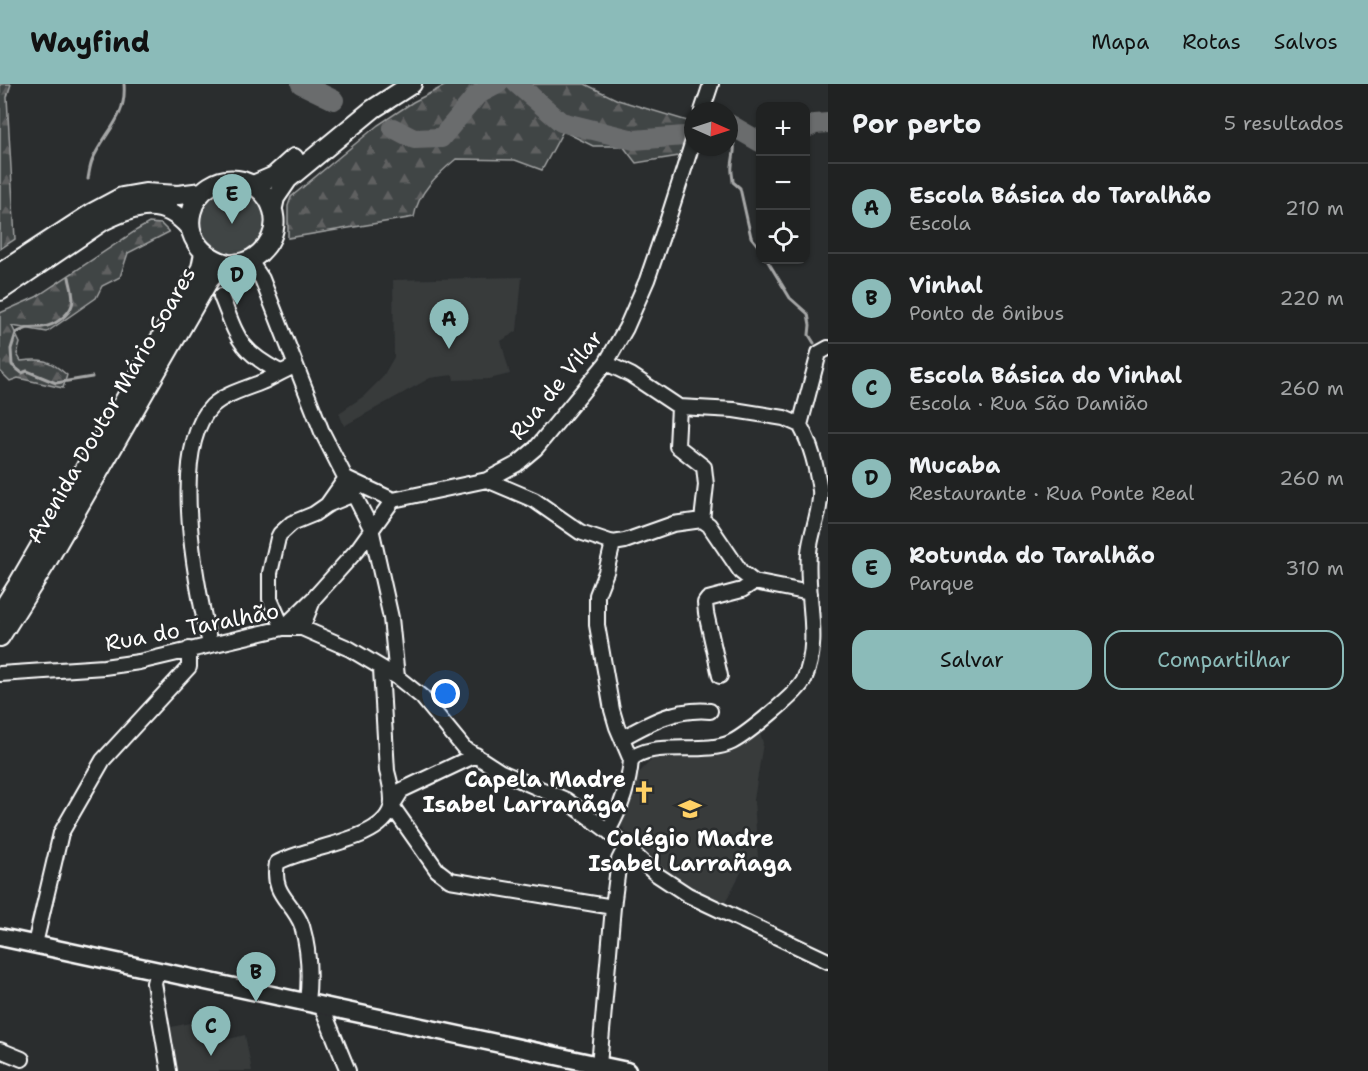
<!DOCTYPE html>
<html lang="pt">
<meta charset="utf-8">
<style>
body{margin:0;font-family:"Shantell Sans",sans-serif;background:#2d2f2f;color:#f1f3f6}
.controls{position:absolute;right:18px;top:18px;display:grid;overflow:hidden;border-radius:12px;box-shadow:0 2px 4px #0004}
.controls button{width:54px;height:54px;display:grid;place-items:center;padding:0;border:0;border-bottom:2px solid #3d3f40;background:#202222;color:#f1f3f6;font:30px sans-serif}
.compass{position:absolute;left:684px;top:18px;width:54px;height:54px;border-radius:50%;background:#202222;box-shadow:0 2px 4px #0004;rotate:93deg}
.you{position:absolute;left:446px;top:610px;width:21px;height:21px;margin:-15px;border:4px solid #fff;border-radius:50%;background:#1a73e8;box-shadow:0 0 0 9px #1a73e833}
.badge{display:grid;place-items:center;width:39px;height:39px;border-radius:50%;background:#8bbbb9;color:#111;font-size:20px;font-weight:700}
.pin{position:absolute;translate:-50% -50px;filter:drop-shadow(0 2px 3px #0008)}
.pin::after{content:'';position:absolute;top:32px;width:21px;height:18px;background:inherit;clip-path:polygon(0 0,100% 0,50% 100%)}
.list{margin:0;padding:0;list-style:none}
h2{display:flex;justify-content:space-between;align-items:center;height:78px;margin:0;padding:0 24px;font-size:26px}
h2 small{font-size:20px;font-weight:400;color:#a2a4a5}
.list li{display:grid;grid-template-columns:39px 1fr auto;gap:18px;align-items:center;box-sizing:border-box;height:90px;padding:0 24px;border-top:2px solid #3d3f40}
.list b{display:block;font-size:22px;white-space:nowrap}
.list p{margin:0;font-size:20px;white-space:nowrap;color:#a2a4a5}
.list em{font-size:20px;font-style:normal;color:#a2a4a5}
.actions{display:flex;gap:12px;padding:18px 24px}
.actions a{flex:1;padding:14px 0;border:2px solid #8bbbb9;border-radius:18px;text-align:center;font-size:21px;color:#8bbbb9}
.actions .main{background:#8bbbb9;color:#111}
.icon{flex:none;width:33px;height:33px;fill:none;stroke:currentColor;stroke-width:2;stroke-linecap:round;stroke-linejoin:round}
.map{position:relative;flex:none;width:828px;height:987px;overflow:hidden}
header{display:flex;align-items:center;gap:36px;box-sizing:border-box;height:84px;padding:0 30px;background:#8bbbb9;color:#111}
header strong{font-size:28px}
nav{display:flex;gap:33px;margin-inline-start:auto;font-size:21px}
main{display:flex}
aside{flex:1;background:#202222}
.map>svg:first-child{display:block}
.built{fill:#373a3b}
.forest{fill:url(#forest-firs);stroke:#a0a2a2;stroke-width:1.5}
.garden{fill:#414445;stroke:#a0a2a2;stroke-width:1.5}
.lines{fill:none;stroke-linecap:round;stroke-linejoin:round}
.stream{stroke:#a6a7a7;stroke-width:3}
.river{stroke:#6a6c6d;stroke-width:20}
.minor-casing{stroke:#fff;stroke-width:18}
.tertiary-casing{stroke:#fff;stroke-width:21}
.secondary-casing{stroke:#fff;stroke-width:22}
.minor{stroke:#2a2d2e;stroke-width:14}
.tertiary{stroke:#2a2d2e;stroke-width:16}
.secondary{stroke:#2a2d2e;stroke-width:18}
.labels{text-anchor:middle;dominant-baseline:central;stroke-width:5;stroke-linejoin:round;paint-order:stroke}
.street-label{font-size:22px;fill:#fff;stroke:#2a2d2e}
.poi-label{font-size:22px;font-weight:bold;fill:#fff;stroke:#2a2d2e;text-anchor:end}
</style>
<header>
<strong>Wayfind</strong>
<nav><a>Mapa</a><a>Rotas</a><a>Salvos</a></nav>
</header>
<main>
<div class="map">
<svg width="828" height="987" viewBox="0 0 828 987">
<defs>
<pattern id="forest-firs" width="22" height="20" patternUnits="userSpaceOnUse" patternTransform="scale(1.5)"><rect width="22" height="20" fill="#414445"/><path d="M5 1l3.5 6h-7zM16 11l3.5 6h-7z" fill="#5e6061"/></pattern>
</defs>
<rect width="100%" height="100%" fill="#2a2d2e"/>
<filter id="ink" filterUnits="userSpaceOnUse"><feTurbulence type="fractalNoise" baseFrequency=".0167" numOctaves="2"/><feDisplacementMap in="SourceGraphic" scale="12" xChannelSelector="R" yChannelSelector="G"/><feConvolveMatrix kernelMatrix="1 2 1 2 8 2 1 2 1" color-interpolation-filters="sRGB"/></filter>
<g filter="url(#ink)">
<path class="built" d="M522,193L517,247L501,257L510,290L489,295L454,296L453,291L430,294L344,342L339,329L364,312L382,294L394,273L393,196Z
M760,649L763,659L754,716L758,774L746,779L725,819L715,814L713,817L690,806L673,793L625,747L621,741L622,735L638,690L653,674L733,668Z
M216,933L221,957L245,951L252,987H176L167,944Z"/>
<path class="forest" d="M0,0H11L7,13L15,155L0,165Z
M448,0H585L618,16L691,38V70L636,79L623,62H593L563,47L542,86L515,76L456,75C438,90 418,108 414,133L288,154V122L291,113L378,41L413,18Z
M149,139L161,140L169,148L128,169L120,193L102,202L96,214L47,248L12,242L20,259L17,270L21,277C42,274 50,276 67,291L63,304L18,294L10,297L0,287V229L36,213L137,146Z"/>
<path class="garden" d="M199 137a33 33 0 1 1 66 0a33 33 0 1 1-66 0Z"/>
<g class="lines">
<path class="stream" d="M729,51C738,62 733,69 732,82C731,87 733,93 733,98L740,104L751,153L760,164
M88,95C89,89 90,82 92,77C104,48 127,35 124,0
M767,176L790,214L808,230L810,241L809,251L814,259
M69,193C70,201 75,212 72,221C69,231 54,242 43,243C29,244 30,242 16,249L11,265L12,281L22,289L27,287L56,299L92,293"/>
<path class="river" d="M301,0L334,16
M517,0L561,38L634,56L684,52
M729,40L760,58
M393,44L414,55L441,54L477,11L498,0
M806,44L815,40L828,39"/>
<g class="minor-casing">
<path id="minor" d="M702,27L711,0
M246,178L252,180L262,195L322,348L371,444L391,534L397,593
M221,212C238,254 238,266 280,288
M606,279L631,291L679,323L734,326L784,334L800,341
M679,323L677,362L704,383L706,401L702,436
M346,394L327,421L354,410
M346,394L393,416
M487,396L534,416L580,448L613,459L625,457L673,440L702,436L709,441L741,488L754,498L810,509
M393,416L487,396L517,380L536,364L606,279L626,244L647,196L668,135L693,57
M613,459L606,488L597,511V541L612,626L617,643L631,676
M314,514L357,466L393,416
M302,544L314,514L283,544L270,515V489L278,454L280,450L292,439L314,430L327,421
M210,560C197,505 168,367 212,322C225,310 245,305 262,298C273,293 283,287 295,282
M0,590L104,583L139,578L283,544H302L350,565L397,593L422,613L464,664L501,688L566,716L608,747L656,790L688,811L828,877
M720,592L706,529L705,519L708,515L742,506L754,498
M622,654C651,638 676,624 710,627
M476,671L402,706L392,722L437,786L450,796L613,823
M608,747C620,726 629,700 631,676C649,655 705,672 732,658C746,651 798,609 804,596C822,555 805,512 809,469C810,450 822,425 820,406C816,382 812,363 800,341L819,269L828,264
M35,860L61,749L103,676L189,583V565
M157,887L154,899L169,987
M307,918C310,893 309,866 302,842C293,817 271,812 277,779C306,762 381,758 391,724C394,713 390,698 387,687L381,585
M321,921L348,987
M0,966L22,975
M599,981L613,823L619,776L625,764"/>
</g>
<g class="tertiary-casing">
<path id="tertiary" d="M0,853L627,987"/>
</g>
<g class="secondary-casing">
<path id="secondary" d="M253,101L274,92L294,74
M273,123L275,114L288,95L373,25L412,0
M0,189L92,129L122,113L145,109L178,111L202,108
M0,207L103,137C135,121 163,113 189,143
M0,529L17,502L201,184L204,169
M0,553L45,481L209,196C213,192 216,186 222,183C228,180 237,180 244,178C255,175 266,165 271,154C277,141 275,127 268,115C262,106 253,100 243,97C192,84 161,163 231,181"/>
</g>
<use href="#minor" class="minor"/>
<use href="#tertiary" class="tertiary"/>
<use href="#secondary" class="secondary"/>
</g>
</g>
<defs>
<g id="church-bare" transform="scale(1.8)"><path d="M-1.2-6h2.4v3.5h3.3v2.4h-3.3V6h-2.4V-.1h-3.3v-2.4h3.3Z" fill="#ffd166" stroke="#2a2d2e" stroke-width="2.5" paint-order="stroke"/></g>
<g id="school-bare" transform="scale(1.8)"><path d="M0-5L7-2L0 1L-7-2ZM-4 1L0 2.5L4 1V4Q0 6-4 4Z" fill="#ffd166" stroke="#2a2d2e" stroke-width="2.5" paint-order="stroke"/></g>
</defs>
<g fill-rule="evenodd">
<use href="#church-bare" x="644" y="708"/>
<use href="#school-bare" x="690" y="725"/>
</g>
<g class="labels">
<g class="street-label">
<text transform="translate(556 301) rotate(-51)">Rua de Vilar</text>
<text transform="translate(111 321) rotate(-60)">Avenida Doutor Mário Soares</text>
<text transform="translate(192 543) rotate(-11)">Rua do Taralhão</text>
</g>
<g class="poi-label">
<text x="626" y="695">Capela Madre<tspan x="626" dy="25">Isabel Larranãga</tspan></text>
<text x="690" y="754" text-anchor="middle">Colégio Madre<tspan x="690" dy="25">Isabel Larrañaga</tspan></text>
</g>
</g>
</svg>
<div class="controls">
<button>+</button>
<button>−</button>
<button><svg class="icon" aria-label="locate" viewBox="0 0 24 24"><circle cx="12" cy="12" r="6"/><path d="M12 2v4M12 18v4M2 12h4M18 12h4"/></svg></button>
</div>
<svg class="compass" viewBox="-18 -18 36 36"><path d="M0-13l5 13h-10z" fill="#e53935"/><path d="M0 13l5-13h-10z" fill="#a2a4a5"/></svg>
<div class="you"></div>
<div class="pin badge" style="left:449px;top:265px">A</div>
<div class="pin badge" style="left:256px;top:918px">B</div>
<div class="pin badge" style="left:211px;top:972px">C</div>
<div class="pin badge" style="left:237px;top:221px">D</div>
<div class="pin badge" style="left:232px;top:140px">E</div>
</div>
<aside>
<h2>Por perto<small>5 resultados</small></h2>
<ul class="list">
<li><span class="badge">A</span><div><b>Escola Básica do Taralhão</b><p>Escola</p></div><em>210 m</em></li>
<li><span class="badge">B</span><div><b>Vinhal</b><p>Ponto de ônibus</p></div><em>220 m</em></li>
<li><span class="badge">C</span><div><b>Escola Básica do Vinhal</b><p>Escola · Rua São Damião</p></div><em>260 m</em></li>
<li><span class="badge">D</span><div><b>Mucaba</b><p>Restaurante · Rua Ponte Real</p></div><em>260 m</em></li>
<li><span class="badge">E</span><div><b>Rotunda do Taralhão</b><p>Parque</p></div><em>310 m</em></li>
</ul>
<div class="actions"><a class="main">Salvar</a><a>Compartilhar</a></div>
</aside>
</main>
